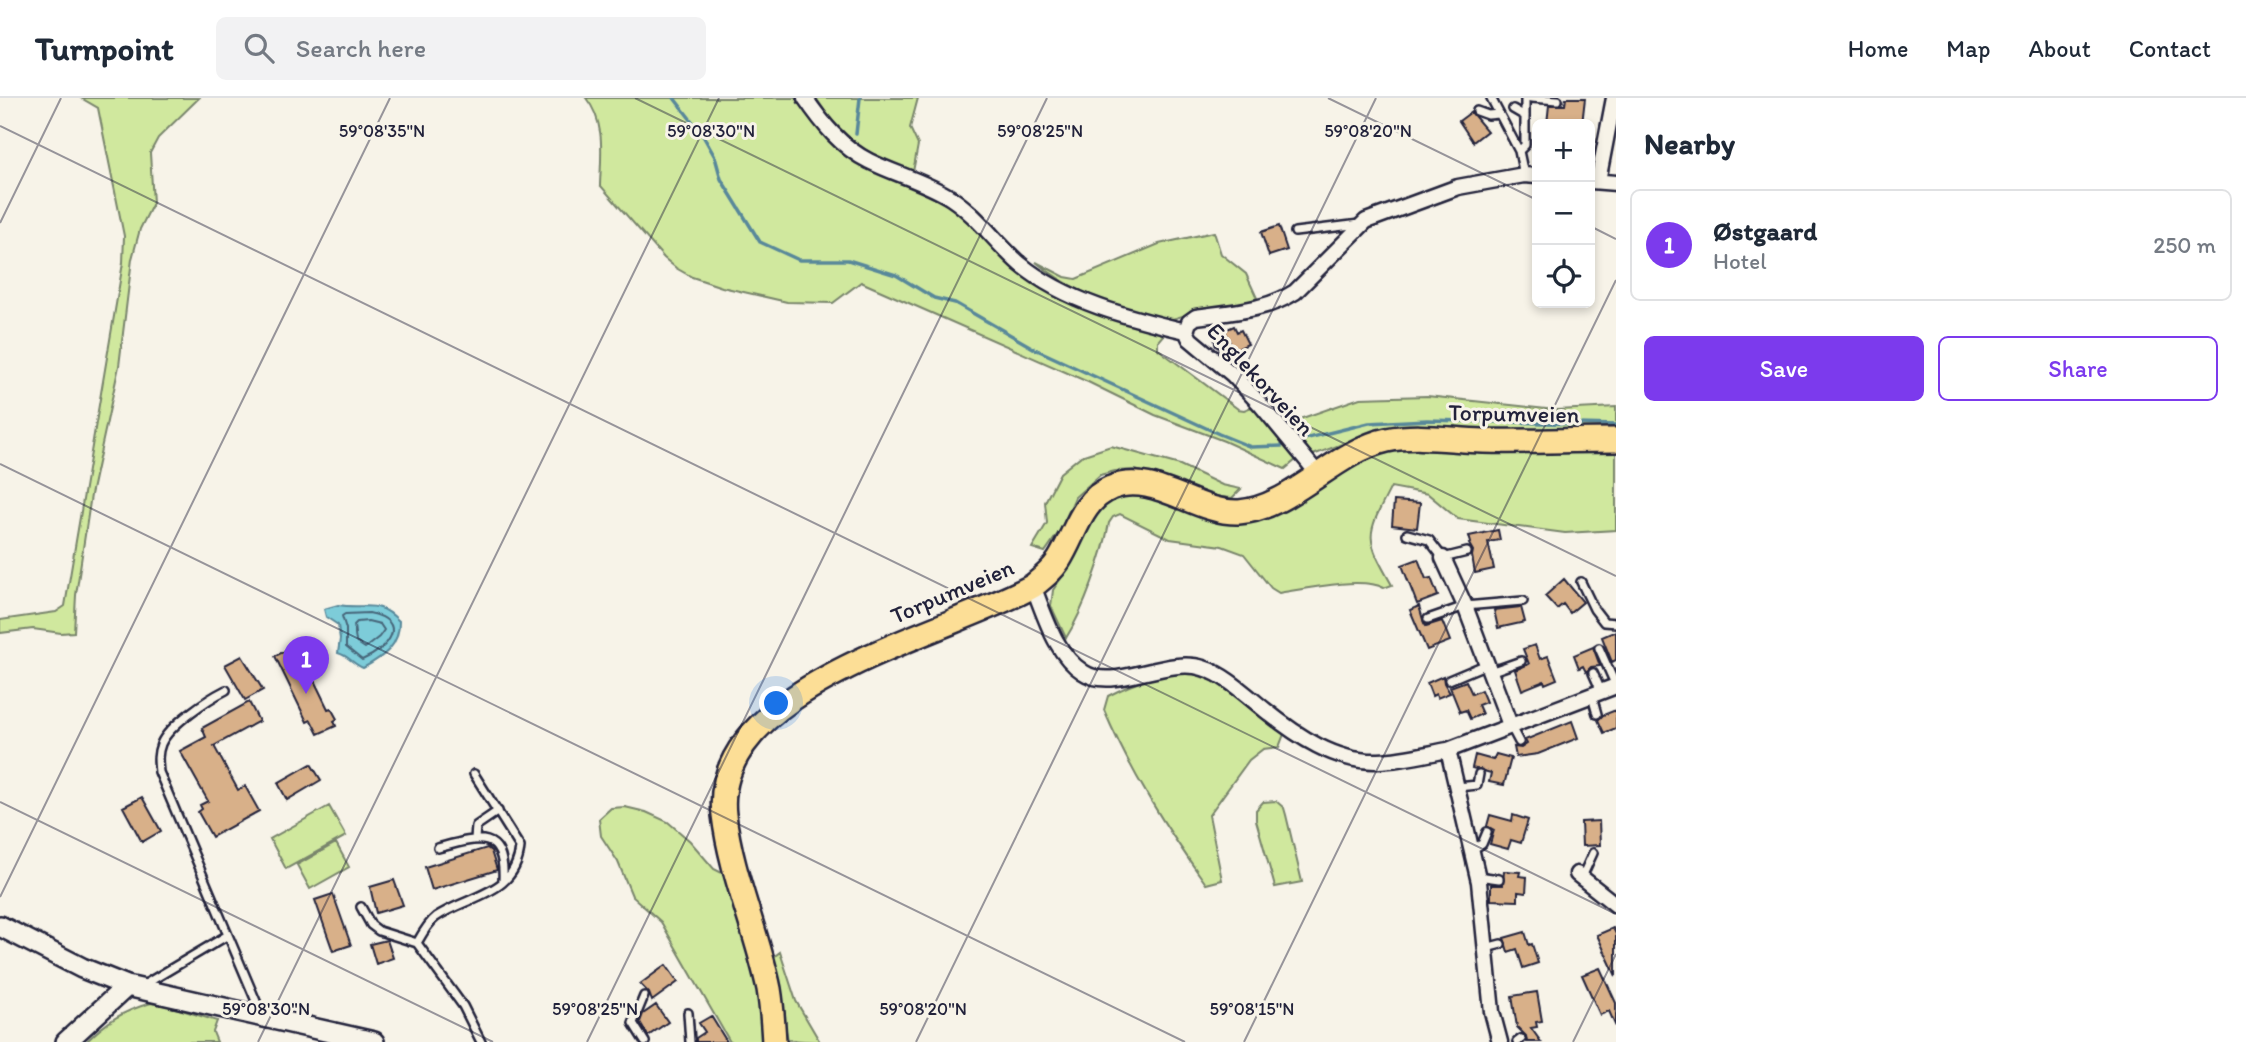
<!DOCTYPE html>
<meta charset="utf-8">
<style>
body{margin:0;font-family:Itim,sans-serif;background:#f2f2f3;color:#1f2937}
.controls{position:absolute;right:21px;top:21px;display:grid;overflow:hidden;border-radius:10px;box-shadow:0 4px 10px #0003}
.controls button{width:63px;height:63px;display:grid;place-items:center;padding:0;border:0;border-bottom:2px solid #e0e1e3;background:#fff;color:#1f2937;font:35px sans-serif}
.you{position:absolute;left:777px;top:606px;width:24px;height:24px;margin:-18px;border:5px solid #fff;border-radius:50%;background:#1a73e8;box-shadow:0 0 0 10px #1a73e833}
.badge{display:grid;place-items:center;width:46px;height:46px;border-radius:50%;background:#7c3aed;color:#fff;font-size:23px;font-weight:700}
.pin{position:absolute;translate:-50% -58px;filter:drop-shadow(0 2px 4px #0008)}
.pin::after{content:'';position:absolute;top:37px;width:24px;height:21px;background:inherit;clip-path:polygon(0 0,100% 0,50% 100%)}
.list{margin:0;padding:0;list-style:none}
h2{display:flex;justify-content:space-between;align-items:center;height:91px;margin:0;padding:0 28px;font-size:30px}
h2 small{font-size:23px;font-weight:400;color:#747a83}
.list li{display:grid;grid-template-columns:46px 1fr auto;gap:21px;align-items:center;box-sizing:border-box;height:112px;margin:0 14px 14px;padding:0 14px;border:2px solid #e0e1e3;border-radius:10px}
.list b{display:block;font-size:26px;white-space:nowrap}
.list p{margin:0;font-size:23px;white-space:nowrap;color:#747a83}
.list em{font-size:23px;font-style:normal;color:#747a83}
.actions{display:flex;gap:14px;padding:21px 28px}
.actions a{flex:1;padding:16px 0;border:2px solid #7c3aed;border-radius:10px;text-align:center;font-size:24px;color:#7c3aed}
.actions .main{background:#7c3aed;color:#fff}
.icon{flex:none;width:38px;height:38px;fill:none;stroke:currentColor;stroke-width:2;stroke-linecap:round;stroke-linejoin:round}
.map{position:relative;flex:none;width:1616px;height:944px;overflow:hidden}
header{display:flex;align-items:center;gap:42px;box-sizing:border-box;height:98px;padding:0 35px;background:#fff;border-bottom:2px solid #e0e1e3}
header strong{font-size:33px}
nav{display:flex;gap:38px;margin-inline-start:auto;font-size:24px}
.search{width:490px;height:63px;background:#f2f2f3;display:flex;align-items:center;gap:18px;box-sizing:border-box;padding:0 24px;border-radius:10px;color:#747a83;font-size:26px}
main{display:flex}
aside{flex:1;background:#fff}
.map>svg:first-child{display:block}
.green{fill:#d0e89e;stroke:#79856c;stroke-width:2}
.water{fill:#7dccd9;stroke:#59889a;stroke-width:2}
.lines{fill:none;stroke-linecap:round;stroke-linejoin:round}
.shore{stroke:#46667a;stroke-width:2}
.stream{stroke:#59889a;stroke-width:3.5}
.building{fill:#d8b089;stroke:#22223b;stroke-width:2}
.service-casing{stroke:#22223b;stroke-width:12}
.minor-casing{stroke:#22223b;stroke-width:19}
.secondary-casing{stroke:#22223b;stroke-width:24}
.primary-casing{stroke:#22223b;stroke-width:28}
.service{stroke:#f7f3e8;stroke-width:7}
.minor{stroke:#f7f3e8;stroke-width:14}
.secondary{stroke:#f7f3e8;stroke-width:19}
.primary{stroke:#fcde96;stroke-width:23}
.ticks{fill:none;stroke:#22223b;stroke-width:2;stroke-opacity:0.45}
.labels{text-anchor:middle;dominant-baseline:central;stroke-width:6;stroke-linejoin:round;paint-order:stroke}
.street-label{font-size:24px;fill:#22223b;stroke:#f7f3e8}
.ticks-label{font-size:18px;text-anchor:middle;fill:#22223b;stroke:#f7f3e8;stroke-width:6;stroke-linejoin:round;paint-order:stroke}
</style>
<header>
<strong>Turnpoint</strong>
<div class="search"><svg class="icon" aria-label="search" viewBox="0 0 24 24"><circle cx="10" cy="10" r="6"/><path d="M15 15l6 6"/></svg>Search here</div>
<nav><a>Home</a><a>Map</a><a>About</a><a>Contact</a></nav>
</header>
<main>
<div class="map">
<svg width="1616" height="944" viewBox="0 0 1616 944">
<rect width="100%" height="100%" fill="#f7f3e8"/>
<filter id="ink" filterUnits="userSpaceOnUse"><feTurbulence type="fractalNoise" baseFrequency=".0143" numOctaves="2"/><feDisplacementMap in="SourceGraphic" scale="14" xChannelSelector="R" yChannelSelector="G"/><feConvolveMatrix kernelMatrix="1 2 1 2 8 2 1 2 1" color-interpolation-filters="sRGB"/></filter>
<g filter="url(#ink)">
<path class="green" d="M81,0H199L158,40L150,55L153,105L140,131L132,161L119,268L91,397L76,497L74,534L61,535L33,531L0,535V522L56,514L65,508L123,165L124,138L98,10Z
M586,0H798C811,30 856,62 885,76C909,88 935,97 957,112C978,126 989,150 1008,166C1047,199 1116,221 1164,236L1158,243V251L1238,311L1244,312L1254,308L1297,361L1285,371L1224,343L1155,317L1088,284L861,184L833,205L787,204L722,189L692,179L676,170L664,160L600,87C601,56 606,25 586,0Z
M816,0H918L910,30L918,47L913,74C872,61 839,37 816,0Z
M1214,134L1221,156L1246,176L1257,200C1240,209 1223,208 1205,210C1192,212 1182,221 1169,221C1160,221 1151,218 1142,215C1104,205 1067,190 1036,164L1065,179L1076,181L1159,146Z
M1427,298L1556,312L1616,309V334L1404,330L1380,332L1313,357L1288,325L1360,300Z
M1111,348L1180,367L1222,387L1241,391L1232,400L1209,398L1136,372L1115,373L1100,377L1075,399L1061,431L1045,454L1032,450L1047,425L1045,404L1060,375L1081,358Z
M1405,349L1616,352V432L1565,435L1458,421L1428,396L1391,389C1366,438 1364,438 1392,487L1384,490C1362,478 1304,491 1279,495L1271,490L1244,456L1222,448L1170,441L1120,416L1113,419L1109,425C1103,458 1084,512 1066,540L1051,508L1053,492L1066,473L1068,458L1107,399L1136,393L1169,407L1219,422L1384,352Z
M1191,575L1216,584L1284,636L1279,649L1263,651L1249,662L1209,717L1222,782L1206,786C1166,730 1131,675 1104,612L1108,598C1137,583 1158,576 1191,575Z
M1276,703L1284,710L1286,717L1302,784L1275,789L1256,722V712L1263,704Z
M329,708L346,738L286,771L270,741Z
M625,709L646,714L668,724L690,743L714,771L730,779L757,877L765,944H730L661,824L632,798L618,764L601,738L599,721L611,710Z
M336,745L349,769L310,791L297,767Z
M780,854L796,903L820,944L788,942L771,861Z
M151,905L169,908L217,923L213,934L217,944H86C107,923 123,913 151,905Z"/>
<path class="water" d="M338,507C366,512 377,500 399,523C400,548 383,559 363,570C353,566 349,558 338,555L340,541L338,527L326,519L324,511Z"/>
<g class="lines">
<path class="shore" d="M369,515C410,523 389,551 362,562L346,549V531L342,518L345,516Z
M368,523L380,526L384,532L379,539L365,550L356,544L354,527L357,524Z"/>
<path class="stream" d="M674,0L702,36L715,59L721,81L760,144L799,162H848L896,177L934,200L955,205L1035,251L1219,336L1251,349L1282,348
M856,36L860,0
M1300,342L1369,325L1427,322L1616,327"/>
</g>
<path class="building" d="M1566,0H1585L1582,26H1547L1549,7H1565Z
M1471,14L1487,33L1473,44L1459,23Z
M1279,128L1287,152L1269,158L1261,134Z
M1234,228L1237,234L1241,232L1248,246L1233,253L1225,232Z
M1394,403L1420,405L1417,430L1392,427Z
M1498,432L1500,442L1488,444L1494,471L1475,475L1472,458L1473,453L1469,446L1471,445L1469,438Z
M1418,461L1426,481L1431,480L1438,498L1417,506L1402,467Z
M1564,481L1583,504L1570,515L1563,506L1557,511L1545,498Z
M1419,508L1424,525L1426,528L1442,523L1450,543L1427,552L1410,512Z
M1521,509L1525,524L1498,530L1494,512Z
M1616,533V562L1612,564L1602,539Z
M305,543L314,560L309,562L312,568L308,570L328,611L331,610L337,621L334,623L336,628L318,636L311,622L307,624L275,558Z
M1535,547L1540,561L1548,558L1557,581L1545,586L1544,583L1522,592L1515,572L1529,566L1523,551Z
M1593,549L1600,568L1591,569L1586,574L1583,568L1579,570L1574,557Z
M242,558L263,592L245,602L225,567Z
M1443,578L1444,585L1450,595L1437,600L1436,596L1432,598L1427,585Z
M1466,583L1472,596L1481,592L1486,604L1478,607L1482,616L1470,621L1466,612L1460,614L1450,589Z
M249,604L259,623L214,648L238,692L245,688L259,713L212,739L198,714L202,711L200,707L208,703L180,653L206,639L202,630Z
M1616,612V630L1604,635L1598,622L1603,617Z
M1572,623L1578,640L1538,656L1516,659L1514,649L1521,650L1527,646L1525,642Z
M1496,656L1511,660L1504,687L1489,684L1491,675L1472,670L1475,657L1493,662Z
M311,666L321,682L287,702L278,685Z
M142,699L161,733L142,744L123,709Z
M1490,717L1512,723L1513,717L1528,722L1521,745L1511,742L1508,751L1490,746L1494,732L1487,728Z
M1599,723L1600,747L1582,748L1581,724Z
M487,750L491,753L497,772L432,792L425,769Z
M1504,773L1520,774L1519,778L1527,779L1526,795L1518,794V803L1491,802V787H1503Z
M394,782L403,807L376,815L370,789Z
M333,796L351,847L333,853L315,802Z
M1613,830L1616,836V878L1597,837Z
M1525,834L1529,847L1532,846L1538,865L1523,870L1517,851L1508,854L1504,840Z
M387,842L393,860L376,866L370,846Z
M666,867L678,884L652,903L649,895L640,886Z
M1600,870L1616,905V929L1609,913L1600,917L1582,877Z
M1537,894L1542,923L1536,924L1537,929L1531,930L1541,944H1527L1526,938L1517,929L1512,898Z
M656,907L668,924L648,938L640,924L643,916Z
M711,918L727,944H696V940L705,934L699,925Z"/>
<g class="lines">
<g class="service-casing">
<path id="service" d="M1491,0L1519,53L1524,77
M1531,0L1558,2
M1513,11L1525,18
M1477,13L1488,17L1499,16
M1519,53L1525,47V0
M1295,134L1360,126
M1218,216L1220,245
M1407,436L1429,442L1443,460L1467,454
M1581,484L1594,511L1604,524L1616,525
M1428,521L1465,508L1523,503
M1599,550L1616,588
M1490,574L1521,563
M1593,575L1601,593
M1449,582L1487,566
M226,592C208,601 169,627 161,646C157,656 158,664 159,674L261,915
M1592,598L1597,616
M1510,627L1519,644
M1458,689L1477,687L1479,676
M475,741L476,728L498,713
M438,750C475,740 506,729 503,783
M1472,751L1482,746L1487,734
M1478,778L1499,781
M1582,779L1593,755
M361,809L371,827L379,833L417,845L463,908L481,944
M417,845C422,836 428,825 436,819C468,797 516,797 520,749L474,676
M1486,850L1501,846
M142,888L228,837
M644,898L633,925L645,944
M688,915L690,944
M1517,944L1521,941"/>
</g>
<g class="minor-casing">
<path id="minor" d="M805,0C822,25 841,49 869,63C895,76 926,84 951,100C978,118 996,145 1020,166C1066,204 1130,220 1186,233
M1591,83L1616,85
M1598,83L1614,0
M1318,376L1261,307L1233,277L1190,241L1186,233L1189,224L1196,219C1230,214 1265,213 1295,194L1366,123L1458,89L1524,77L1537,78
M1443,460L1465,508L1510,627
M1033,488C1045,517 1055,556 1083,574C1113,595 1166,558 1203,570C1226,577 1246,597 1265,612C1296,637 1336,665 1379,663C1402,662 1426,656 1448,652
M1577,776L1616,807
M1500,944L1492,914L1479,784L1448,652L1616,588"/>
</g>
<g class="secondary-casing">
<path id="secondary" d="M0,828L82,870L127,888L374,944
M66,944L127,888"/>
</g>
<g class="primary-casing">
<path id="primary" d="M774,944C773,926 772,909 769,891C757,833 731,776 724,717C709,588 948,536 1033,488C1043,480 1052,473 1059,462C1075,437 1081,402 1111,390C1153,372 1196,416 1239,414C1290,411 1335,353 1387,342C1418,336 1451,342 1483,343C1527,344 1572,342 1616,342"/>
</g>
<use href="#service" class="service"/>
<use href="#minor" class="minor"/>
<use href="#secondary" class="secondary"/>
<use href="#primary" class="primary"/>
</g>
</g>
<path class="ticks" d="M635,0L1616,478M1328,0L1537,102M0,28L1616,816M0,125L61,0M1590,128L1616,141M0,366L1185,944M0,704L493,944M0,799L390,0M258,944L719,0M587,944L1047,0M916,944L1376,0M1244,944L1616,182M1573,944L1616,856"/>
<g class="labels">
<g class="street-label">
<text transform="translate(1261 281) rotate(47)">Englekorveien</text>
<text transform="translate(1514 315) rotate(1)">Torpumveien</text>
<text transform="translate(952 493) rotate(-23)">Torpumveien</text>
</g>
</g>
<g class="ticks-label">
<text x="382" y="39">59°08'35"N</text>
<text x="711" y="39">59°08'30"N</text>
<text x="1040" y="39">59°08'25"N</text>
<text x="1368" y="39">59°08'20"N</text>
<text x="266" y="917">59°08'30"N</text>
<text x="595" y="917">59°08'25"N</text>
<text x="923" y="917">59°08'20"N</text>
<text x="1252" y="917">59°08'15"N</text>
</g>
</svg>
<div class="controls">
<button>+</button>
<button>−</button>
<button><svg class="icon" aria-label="locate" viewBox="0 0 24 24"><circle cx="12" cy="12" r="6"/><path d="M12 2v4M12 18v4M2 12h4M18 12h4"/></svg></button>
</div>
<div class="you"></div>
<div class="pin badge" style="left:306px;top:596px">1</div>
</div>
<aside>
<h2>Nearby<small></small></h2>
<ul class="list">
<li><span class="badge">1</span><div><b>Østgaard</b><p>Hotel</p></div><em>250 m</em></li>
</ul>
<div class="actions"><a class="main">Save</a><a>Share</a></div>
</aside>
</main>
